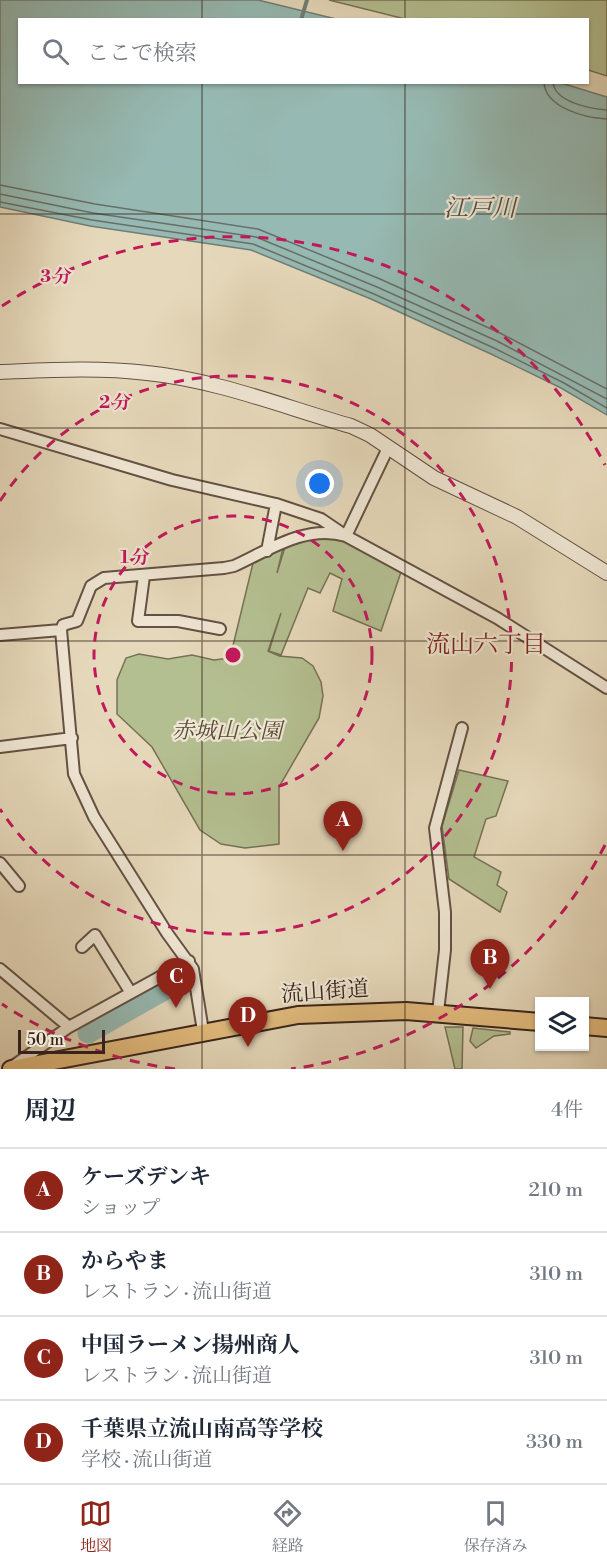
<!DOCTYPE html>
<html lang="ja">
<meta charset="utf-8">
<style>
body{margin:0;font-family:"Libre Bodoni","Noto Serif JP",serif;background:#f2f2f3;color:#1f2937}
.controls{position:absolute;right:18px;bottom:18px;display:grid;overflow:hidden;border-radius:0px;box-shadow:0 2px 4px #0004}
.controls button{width:54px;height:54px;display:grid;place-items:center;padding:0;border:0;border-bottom:2px solid #e0e1e3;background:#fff;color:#1f2937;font:30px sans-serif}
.scale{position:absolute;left:18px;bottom:15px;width:87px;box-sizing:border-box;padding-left:6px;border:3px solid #38241c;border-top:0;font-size:16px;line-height:21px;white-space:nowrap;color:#38241c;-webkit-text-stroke:4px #efe6d3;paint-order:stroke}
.you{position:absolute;left:320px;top:484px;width:21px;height:21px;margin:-15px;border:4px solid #fff;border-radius:50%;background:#1a73e8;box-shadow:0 0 0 9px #1a73e833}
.badge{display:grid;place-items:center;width:39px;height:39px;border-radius:50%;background:#8f2418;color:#fff;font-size:20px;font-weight:700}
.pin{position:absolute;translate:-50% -50px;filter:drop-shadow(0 2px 3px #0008)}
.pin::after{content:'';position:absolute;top:32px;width:21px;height:18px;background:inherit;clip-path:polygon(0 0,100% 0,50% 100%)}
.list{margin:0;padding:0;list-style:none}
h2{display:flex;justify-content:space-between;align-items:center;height:78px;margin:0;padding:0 24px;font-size:26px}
h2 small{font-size:20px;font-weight:400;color:#747a83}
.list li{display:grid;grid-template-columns:39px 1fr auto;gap:18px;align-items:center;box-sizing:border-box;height:84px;padding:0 24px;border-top:2px solid #e0e1e3}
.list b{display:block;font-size:22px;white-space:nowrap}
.list p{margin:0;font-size:20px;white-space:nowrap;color:#747a83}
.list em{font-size:20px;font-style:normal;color:#747a83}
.icon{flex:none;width:33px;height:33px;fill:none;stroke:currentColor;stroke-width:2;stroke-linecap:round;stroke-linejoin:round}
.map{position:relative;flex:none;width:607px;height:1069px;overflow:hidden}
.search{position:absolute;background:#fff;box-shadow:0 2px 4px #0004;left:18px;right:18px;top:18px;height:66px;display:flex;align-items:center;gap:15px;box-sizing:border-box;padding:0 21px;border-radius:0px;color:#747a83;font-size:22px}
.sheet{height:414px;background:#fff}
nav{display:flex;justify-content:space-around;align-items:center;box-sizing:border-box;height:84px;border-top:2px solid #e0e1e3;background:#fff;font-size:16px;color:#747a83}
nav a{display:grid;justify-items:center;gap:3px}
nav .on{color:#8f2418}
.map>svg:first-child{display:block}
.green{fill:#b4bf91;stroke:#767256;stroke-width:1.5}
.water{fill:#96bab3;stroke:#707e77;stroke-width:1.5}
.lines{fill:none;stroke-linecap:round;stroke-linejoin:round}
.shore{stroke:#676f68;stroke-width:1.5}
.stream{stroke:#707e77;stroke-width:4}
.river{stroke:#96bab3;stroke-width:21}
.minor-casing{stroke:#645144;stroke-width:14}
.tertiary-casing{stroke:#645144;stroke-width:16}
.primary-casing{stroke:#38241c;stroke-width:20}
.minor{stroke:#efe6d3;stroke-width:10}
.tertiary{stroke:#efe6d3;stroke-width:14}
.primary{stroke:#e3bc7e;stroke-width:16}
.grid{fill:none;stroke:#38241c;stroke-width:1.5;stroke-opacity:0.55}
.ring{fill:none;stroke:#c2185b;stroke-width:3;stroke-dasharray:10 8}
.labels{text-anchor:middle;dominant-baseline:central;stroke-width:4.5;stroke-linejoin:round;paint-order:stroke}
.park-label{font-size:22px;font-style:italic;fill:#574b39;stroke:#efe6d3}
.street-label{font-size:22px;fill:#38241c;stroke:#efe6d3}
.water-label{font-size:24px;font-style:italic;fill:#504a42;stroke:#efe6d3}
.neighbourhood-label{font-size:24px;fill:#7a1f14;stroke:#efe6d3}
.centre{fill:#c2185b;stroke:#efe6d3;stroke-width:3}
.ring-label{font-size:18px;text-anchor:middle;font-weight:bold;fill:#c2185b;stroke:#efe6d3;stroke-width:4.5;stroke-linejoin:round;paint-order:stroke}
</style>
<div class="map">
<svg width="607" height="1069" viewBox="0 0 607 1069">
<rect width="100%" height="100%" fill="#e6d9bb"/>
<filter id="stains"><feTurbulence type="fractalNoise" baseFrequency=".00333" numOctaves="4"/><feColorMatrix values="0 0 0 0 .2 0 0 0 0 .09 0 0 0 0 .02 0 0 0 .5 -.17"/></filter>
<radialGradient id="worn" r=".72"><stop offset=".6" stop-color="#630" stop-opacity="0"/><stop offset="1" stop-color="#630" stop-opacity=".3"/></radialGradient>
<path class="green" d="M329,0H607V76L588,70V20L405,19Z
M319,535L340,538L401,572L381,631L333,611L342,579L330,573L320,593L308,588L281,655L269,651L281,613L268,651L279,656L302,658L313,666L321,682L323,696L319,718L279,787V844L245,848L221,844L200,830L152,747L117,714V680L126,658L139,654L168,659L192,655L214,660L230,658L253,563L283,548L277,573L285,547Z
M459,770L508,781L496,816L486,819L474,857L501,872L497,885L507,892L500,912L449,879L442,826Z
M445,1027H463L462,1069H455Z
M473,1028L510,1032V1034L494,1036L476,1048L470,1041Z"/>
<path class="water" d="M0,0H258L336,19L20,20V82H558L607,97V415L561,388L491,354L371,299L251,250L90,226L0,207Z"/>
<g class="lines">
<path class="shore" d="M544,82C545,108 586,118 607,119
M553,82C554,102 591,109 607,110
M0,185L95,204L258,229L380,279L500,333L607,389
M0,194L93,213L256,237L377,287L497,341L607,399
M0,202L92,220L253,244L374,294L494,348L564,383L607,408"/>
<path class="stream" d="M301,20L307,0"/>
<path class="river" d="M88,1033L164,990"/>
<g class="minor-casing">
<path id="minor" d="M0,429L172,480L276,504L321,519L346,536L497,618L607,688
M267,551L276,504
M144,576L138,621H178L220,629
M0,635L61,630
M0,747L72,738
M0,863L19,886
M82,947L95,935L131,993
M0,969L69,1027L189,961
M438,1012L445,950V912L435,828L462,728
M203,1031L193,969L167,933L94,817L74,774L61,630L63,625L77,621L91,586L104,578L224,568L234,566C269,550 306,524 346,536L388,448
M13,1066L69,1027"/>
</g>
<g class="tertiary-casing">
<path id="tertiary" d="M0,372C49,370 98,367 147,373C217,380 284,407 351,426L370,435L434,478L517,517L607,573"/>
</g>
<g class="primary-casing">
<path id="primary" d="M584,1026L607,1028
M11,1069L298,1015L406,1011L540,1022"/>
</g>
<use href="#minor" class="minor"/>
<use href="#tertiary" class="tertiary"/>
<use href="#primary" class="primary"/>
</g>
<path class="grid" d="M202,0V20M405,0V20M202,82V1069M405,82V1069M0,214H607M0,428H607M0,641H607M0,855H607"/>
<g class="ring">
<circle cx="233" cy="655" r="139"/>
<path d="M0 501A279 279 0 1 1 0 809"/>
<path d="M605 845A418 418 0 0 1 291 1069M175 1069A418 418 0 0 1 2 1004M2 306A418 418 0 0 1 605 465"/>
</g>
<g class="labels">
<g class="park-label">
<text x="227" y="731">赤城山公園</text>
</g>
<g class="street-label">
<text transform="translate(325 992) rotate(-4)">流山街道</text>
</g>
<g class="water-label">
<text x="480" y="209">江戸川</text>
</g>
<g class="neighbourhood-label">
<text x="486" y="645">流山六丁目</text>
</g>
</g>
<circle cx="233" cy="655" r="9" class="centre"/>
<g class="ring-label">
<text x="56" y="282">3 分</text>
<text x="115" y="408">2 分</text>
<text x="135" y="563">1 分</text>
</g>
<rect width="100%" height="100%" filter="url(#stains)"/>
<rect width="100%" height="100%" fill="url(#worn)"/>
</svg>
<div class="controls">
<button><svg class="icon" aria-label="layers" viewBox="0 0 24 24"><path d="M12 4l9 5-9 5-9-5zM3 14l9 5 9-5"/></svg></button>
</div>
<div class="scale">50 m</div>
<div class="you"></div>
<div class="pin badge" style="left:343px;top:851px">A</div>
<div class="pin badge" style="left:490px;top:989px">B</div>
<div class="pin badge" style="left:176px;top:1008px">C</div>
<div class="pin badge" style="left:248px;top:1047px">D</div>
<div class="search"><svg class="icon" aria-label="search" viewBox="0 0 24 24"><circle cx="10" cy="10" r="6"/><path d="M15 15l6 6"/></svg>ここで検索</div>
</div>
<section class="sheet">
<h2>周辺<small>4件</small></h2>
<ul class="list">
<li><span class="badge">A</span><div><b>ケーズデンキ</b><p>ショップ</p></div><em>210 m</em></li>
<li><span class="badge">B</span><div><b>からやま</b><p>レストラン · 流山街道</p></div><em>310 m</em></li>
<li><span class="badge">C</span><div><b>中国ラーメン揚州商人</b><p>レストラン · 流山街道</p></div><em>310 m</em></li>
<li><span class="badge">D</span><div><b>千葉県立流山南高等学校</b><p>学校 · 流山街道</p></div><em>330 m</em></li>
</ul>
</section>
<nav>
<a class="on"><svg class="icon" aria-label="map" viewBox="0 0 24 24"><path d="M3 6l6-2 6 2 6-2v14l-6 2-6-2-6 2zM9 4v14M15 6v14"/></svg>地図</a>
<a><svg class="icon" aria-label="directions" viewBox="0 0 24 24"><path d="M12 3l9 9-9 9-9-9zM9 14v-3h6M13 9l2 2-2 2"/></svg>経路</a>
<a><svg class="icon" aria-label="saved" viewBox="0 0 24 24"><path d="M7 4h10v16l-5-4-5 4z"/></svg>保存済み</a>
</nav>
